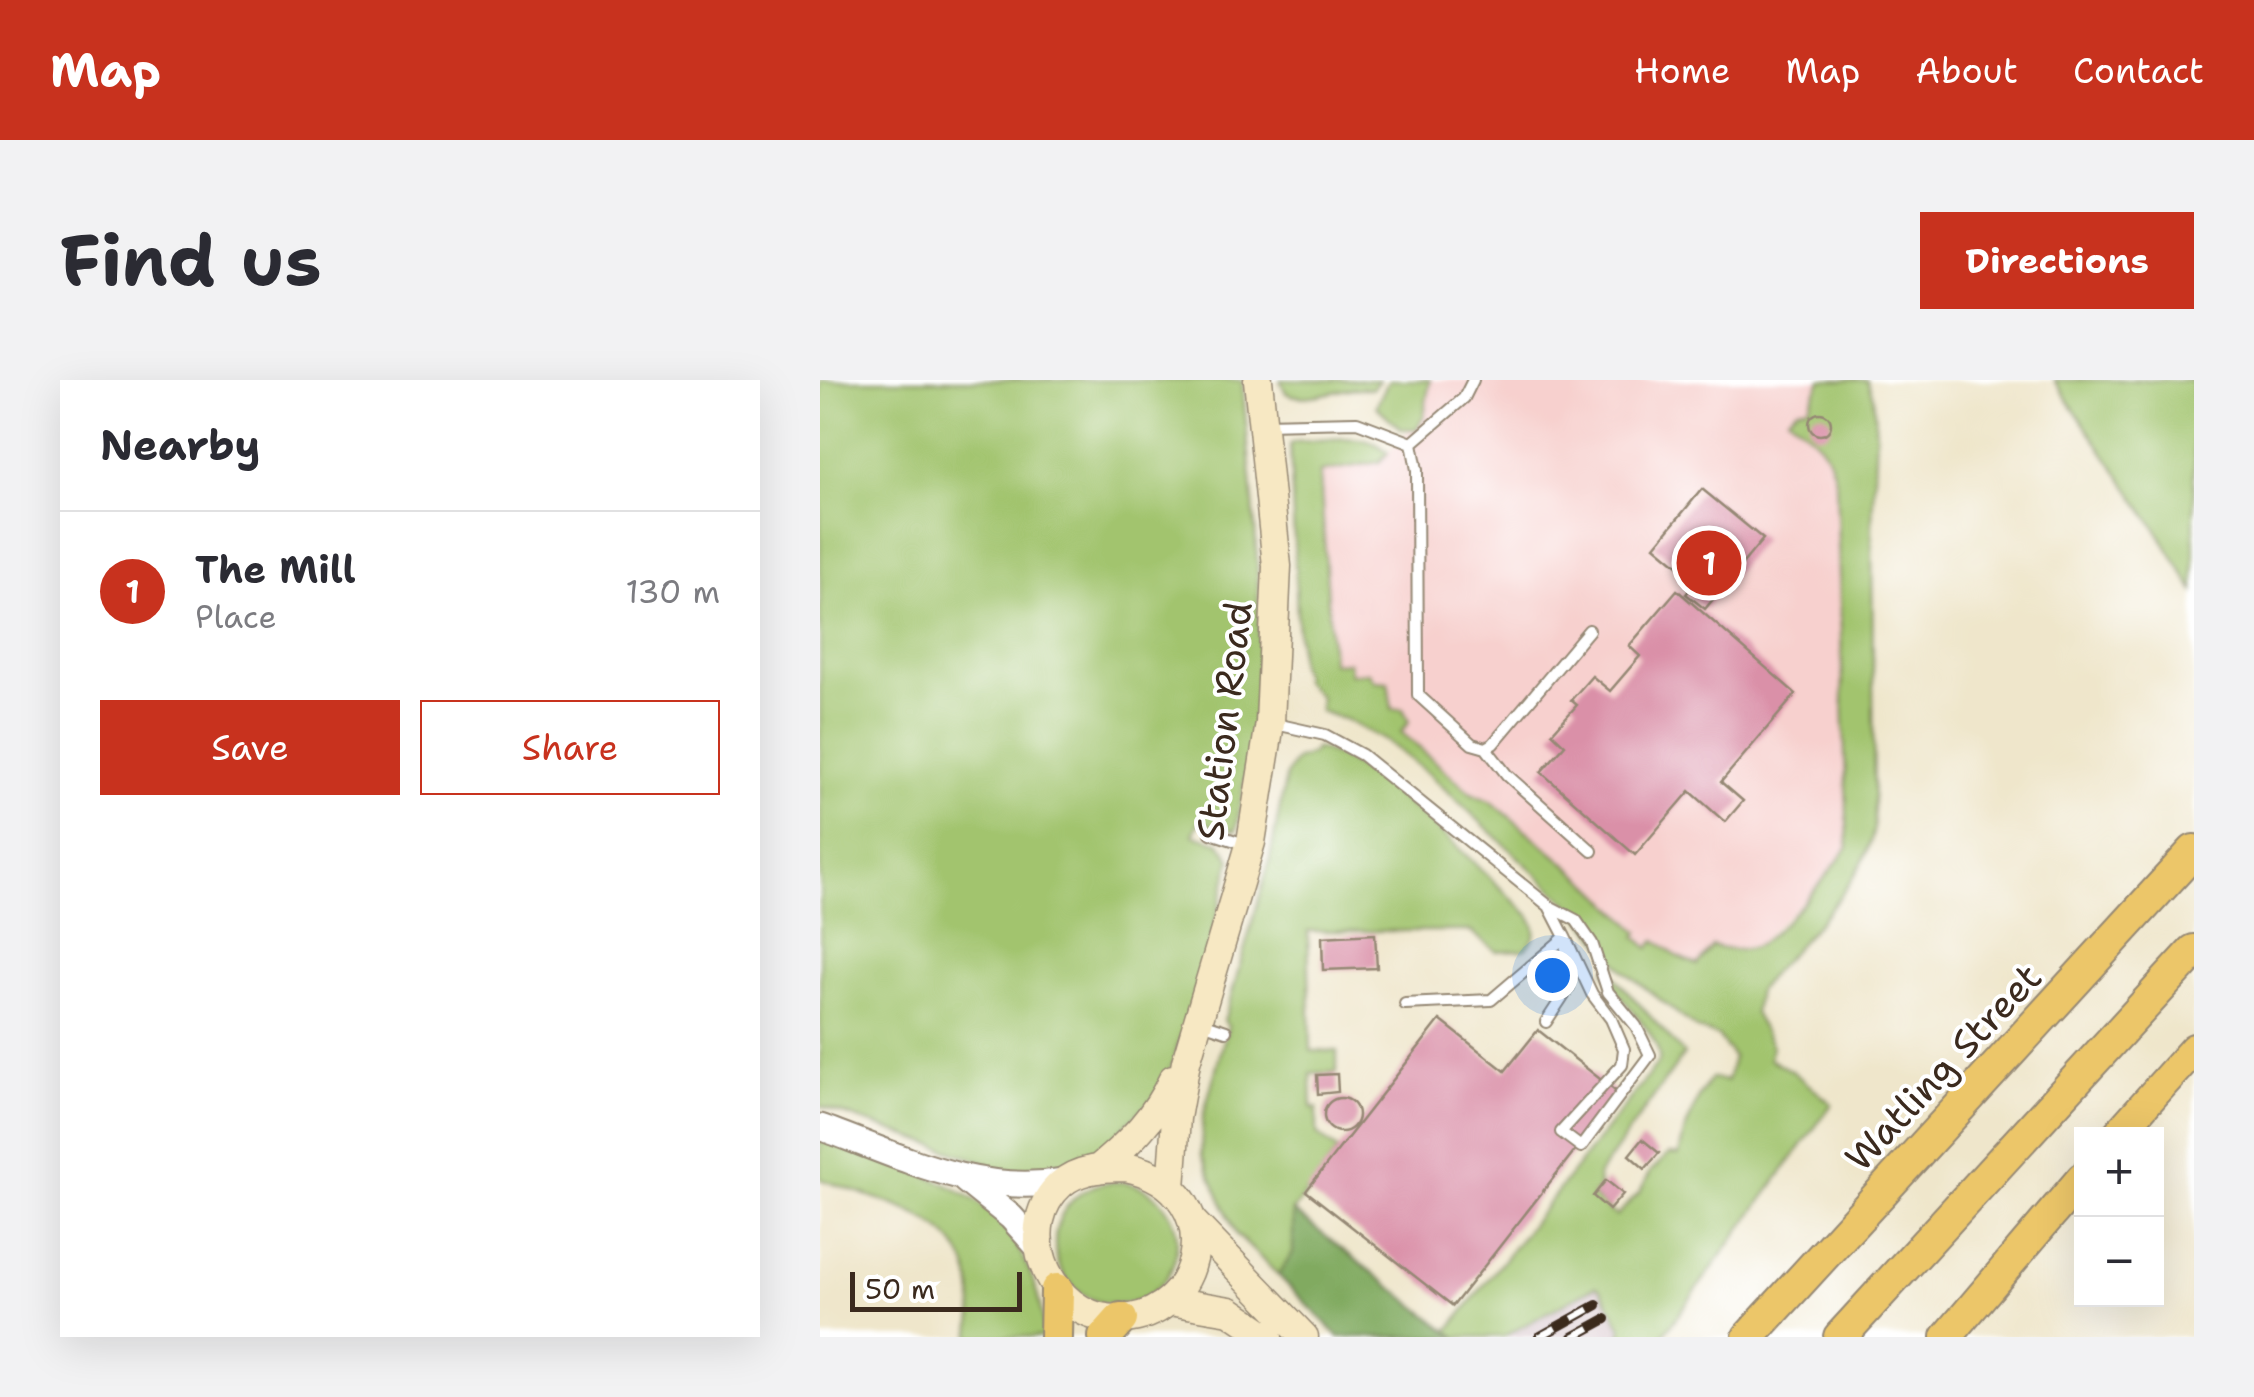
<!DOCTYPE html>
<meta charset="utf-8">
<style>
body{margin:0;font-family:"Shantell Sans",sans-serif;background:#f2f2f3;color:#2b2b33}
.controls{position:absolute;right:30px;bottom:30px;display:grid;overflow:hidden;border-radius:0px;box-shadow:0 10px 40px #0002}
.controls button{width:90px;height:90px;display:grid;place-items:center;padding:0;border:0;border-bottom:2px solid #e1e1e2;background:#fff;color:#2b2b33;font:50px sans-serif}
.scale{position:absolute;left:30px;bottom:25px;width:172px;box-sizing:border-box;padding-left:10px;border:5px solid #3b2a1e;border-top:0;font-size:28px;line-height:35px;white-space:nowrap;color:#3b2a1e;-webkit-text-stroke:8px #fff;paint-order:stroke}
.you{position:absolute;left:732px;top:595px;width:35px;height:35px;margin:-25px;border:8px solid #fff;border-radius:50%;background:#1a73e8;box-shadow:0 0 0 15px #1a73e833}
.badge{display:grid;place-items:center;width:65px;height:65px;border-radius:50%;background:#c8321e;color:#fff;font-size:32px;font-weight:700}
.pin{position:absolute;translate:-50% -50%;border:5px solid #fff;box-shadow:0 2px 10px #0006}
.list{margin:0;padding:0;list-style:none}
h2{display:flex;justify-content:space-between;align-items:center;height:130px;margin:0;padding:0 40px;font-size:42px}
h2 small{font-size:32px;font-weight:400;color:#7c7c81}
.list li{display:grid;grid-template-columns:65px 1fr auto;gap:30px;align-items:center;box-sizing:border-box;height:160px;padding:0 40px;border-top:2px solid #e1e1e2}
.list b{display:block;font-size:38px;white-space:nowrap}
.list p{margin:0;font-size:32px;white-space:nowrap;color:#7c7c81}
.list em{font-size:32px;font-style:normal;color:#7c7c81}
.actions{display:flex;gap:20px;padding:30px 40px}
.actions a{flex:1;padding:22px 0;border:2px solid #c8321e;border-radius:0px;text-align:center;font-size:35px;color:#c8321e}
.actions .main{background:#c8321e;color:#fff}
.map{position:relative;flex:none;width:1374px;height:957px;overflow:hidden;border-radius:0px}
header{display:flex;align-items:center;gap:60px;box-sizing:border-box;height:140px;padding:0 50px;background:#c8321e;color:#fff}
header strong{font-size:48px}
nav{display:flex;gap:55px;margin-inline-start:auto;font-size:35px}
.intro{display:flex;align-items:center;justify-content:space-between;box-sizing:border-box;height:240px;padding:0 60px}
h1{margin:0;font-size:70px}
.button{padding:25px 45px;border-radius:0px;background:#c8321e;color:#fff;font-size:35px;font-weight:700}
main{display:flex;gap:60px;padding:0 60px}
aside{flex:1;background:#fff;border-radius:0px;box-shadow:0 10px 40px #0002}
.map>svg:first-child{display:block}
.built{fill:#f7d0ce}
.industrial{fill:#d2bec4}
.green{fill:#a2c46e;stroke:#6e7746;stroke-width:2.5}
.forest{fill:#81aa61;stroke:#5e6a40;stroke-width:2.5}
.building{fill:#da90a8}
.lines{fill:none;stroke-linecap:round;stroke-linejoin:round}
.service-casing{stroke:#958874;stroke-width:14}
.tertiary-casing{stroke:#958874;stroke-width:29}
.secondary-casing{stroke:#958874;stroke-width:31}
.primary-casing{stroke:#958874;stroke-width:34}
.trunk-casing{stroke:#958874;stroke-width:36}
.service{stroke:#fff;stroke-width:10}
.tertiary{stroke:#fff;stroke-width:25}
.secondary{stroke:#f7e8c3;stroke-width:28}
.primary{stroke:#ecc669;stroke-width:30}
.trunk{stroke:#ecc669;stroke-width:32}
.rail-casing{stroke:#3b2a1e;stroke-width:10}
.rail{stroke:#fff;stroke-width:6;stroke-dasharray:19;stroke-linecap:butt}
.labels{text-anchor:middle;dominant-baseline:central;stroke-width:8;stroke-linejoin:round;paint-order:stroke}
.street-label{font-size:38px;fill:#3b2a1e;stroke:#fff}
</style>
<header>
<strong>Map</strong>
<nav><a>Home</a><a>Map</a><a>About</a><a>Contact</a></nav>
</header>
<div class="intro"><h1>Find us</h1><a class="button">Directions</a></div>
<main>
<aside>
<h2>Nearby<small></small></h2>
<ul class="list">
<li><span class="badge">1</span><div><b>The Mill</b><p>Place</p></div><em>130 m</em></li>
</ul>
<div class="actions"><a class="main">Save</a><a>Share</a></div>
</aside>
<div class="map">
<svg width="1374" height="957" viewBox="0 0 1374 957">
<rect width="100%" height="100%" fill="#fff"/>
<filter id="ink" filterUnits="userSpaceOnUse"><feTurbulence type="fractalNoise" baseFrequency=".01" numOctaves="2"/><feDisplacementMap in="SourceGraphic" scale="20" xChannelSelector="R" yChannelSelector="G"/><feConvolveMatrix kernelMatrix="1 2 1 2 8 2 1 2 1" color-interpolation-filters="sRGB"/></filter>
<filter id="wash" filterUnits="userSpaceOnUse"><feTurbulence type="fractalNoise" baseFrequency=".0048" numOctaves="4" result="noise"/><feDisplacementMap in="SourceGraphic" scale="40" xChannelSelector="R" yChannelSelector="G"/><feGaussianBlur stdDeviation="2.25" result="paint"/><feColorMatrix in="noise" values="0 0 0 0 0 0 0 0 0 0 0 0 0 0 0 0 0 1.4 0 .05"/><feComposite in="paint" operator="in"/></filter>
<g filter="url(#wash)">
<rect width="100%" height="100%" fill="#efe6cb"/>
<path class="built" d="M610,0H1001L989,26L978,28L968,37L1002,63L1011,81L1016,103L1028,467L989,515L938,564L915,570L892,567L877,585L856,576L836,561L829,569L815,557L818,552L771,505L651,413L581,352L561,302L548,292L530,294L512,284L500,92L559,82L589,51L601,45Z"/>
<path class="industrial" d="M776,906L781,909L802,949L800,957H683Z"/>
<path class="green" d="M0,0H422C431,97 442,194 438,291C435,345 425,398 416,451L379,442L373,455L399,462L411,479L386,579L352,685L338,714L285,766L264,776L221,793L164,791L166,783L0,726Z
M460,0H559L552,9C525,3 491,25 466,13Z
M569,0H610L604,35L597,49H581L556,26Z
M1001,0H1047L1053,17L1056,53L1052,143L1054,448C1044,507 974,564 938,610L934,633L952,666L949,679L972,691L1012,724L842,957H800L802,948L781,909L776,906L683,957H637L628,951L839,682C843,655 795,618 785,590L793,595L864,674L778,795L779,808L773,816L796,836L820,812L831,791L849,774L859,775L864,753L879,716L891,698L907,701L913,677L898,656L877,649L803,590L753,528L611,396L568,362L524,339L499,331L500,317L484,302L479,283L470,65L474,62C503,61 547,49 568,73L559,82L500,92L512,283L529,282L530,294L548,292L555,301L568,302L572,329H583L589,342L581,352L651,413L672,422L771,505L819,552L816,557L829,568L836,560L856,576L877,585L892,566C906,570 924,573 938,565C963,549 1010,493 1028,467L1016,103C1008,65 998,60 968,37L978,28L989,26Z
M1234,0H1374V211L1335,147Z
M495,368C557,383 660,489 709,535C719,550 717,559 703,570L676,571L650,551H488L491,671H517V692L491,693L492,728H497V754L518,771L473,831L474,873L458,895L416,854L381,774L383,736L408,646L404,641L449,483L466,396L475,380L492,374Z
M0,760C44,776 106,791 145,814C195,842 221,902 224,957H150C170,841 88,831 0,799Z
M235 863a61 61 0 1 1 122 0a61 61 0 1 1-122 0Z"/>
<path class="forest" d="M473,831L628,951L637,957H519L458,895L473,873Z"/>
<g id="blocks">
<path class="building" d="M989 44a11 11 0 1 1 22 0a11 11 0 1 1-22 0Z
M882,109L943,159L885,229L866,214L877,201L835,166Z
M857,210L976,314L901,402L923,421L905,442L870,411L815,475L721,392L745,365L732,353L757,325L751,320L772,296L790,311L820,276L809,266Z
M555,554L557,588L503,590L502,557Z
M620,640L685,691L718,650L799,714L633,926L486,811Z
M517,694L518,712L498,714L497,695Z
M504 735a17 17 0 1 1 34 0a17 17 0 1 1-34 0Z
M822,759L839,773L825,789L809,775Z
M786,800L803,814L789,830L773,816Z"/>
</g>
</g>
<g filter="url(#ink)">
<use href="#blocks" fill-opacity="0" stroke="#958874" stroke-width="2.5"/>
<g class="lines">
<g class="service-casing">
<path id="service" d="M443,44L537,42L592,63L597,90L598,315L652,364L666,368L673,364L769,250
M592,63L644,18L653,0
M451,343L505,355L542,375L729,526L745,557L749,607L726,642
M666,368L687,395L772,471
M391,453L428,465
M585,624L671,620L745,557L772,614L791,639L804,669L802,685L741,752L761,767L830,675L816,646L788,612L772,563L756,540L729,526
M379,642L406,651"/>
</g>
<g class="tertiary-casing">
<path id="tertiary" d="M0,747C80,776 157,816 243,801
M145,800L191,837L218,867"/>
</g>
<g class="secondary-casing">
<path id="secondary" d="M306,787C418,810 382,957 280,937C225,924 195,845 241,804C257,789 284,787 306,787Z
M278,789C311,761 335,738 353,699
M351,808L356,738L366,682L431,462L450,343L457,186L438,0
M373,842L484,957
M350,921L410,931L448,957"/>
</g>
<g class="primary-casing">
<path id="primary" d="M1298,754L1374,669
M1127,957L1262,798"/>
</g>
<g class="trunk-casing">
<path id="trunk" d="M236,957L237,910
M285,957L301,939
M929,957L1374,471
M1020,957L1374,571"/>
</g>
<use href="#service" class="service"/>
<use href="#tertiary" class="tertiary"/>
<use href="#secondary" class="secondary"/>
<use href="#primary" class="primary"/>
<use href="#trunk" class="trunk"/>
<g class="rail-casing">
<path id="rail" d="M719,957L777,925
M753,957L786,939"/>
</g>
<use href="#rail" class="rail"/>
</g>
</g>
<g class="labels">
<g class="street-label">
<text transform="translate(404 341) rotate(-83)">Station Road</text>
<text transform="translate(1123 687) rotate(-47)">Watling Street</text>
</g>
</g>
</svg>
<div class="controls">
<button>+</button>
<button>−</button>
</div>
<div class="scale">50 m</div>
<div class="you"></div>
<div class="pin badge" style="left:889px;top:183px">1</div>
</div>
</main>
